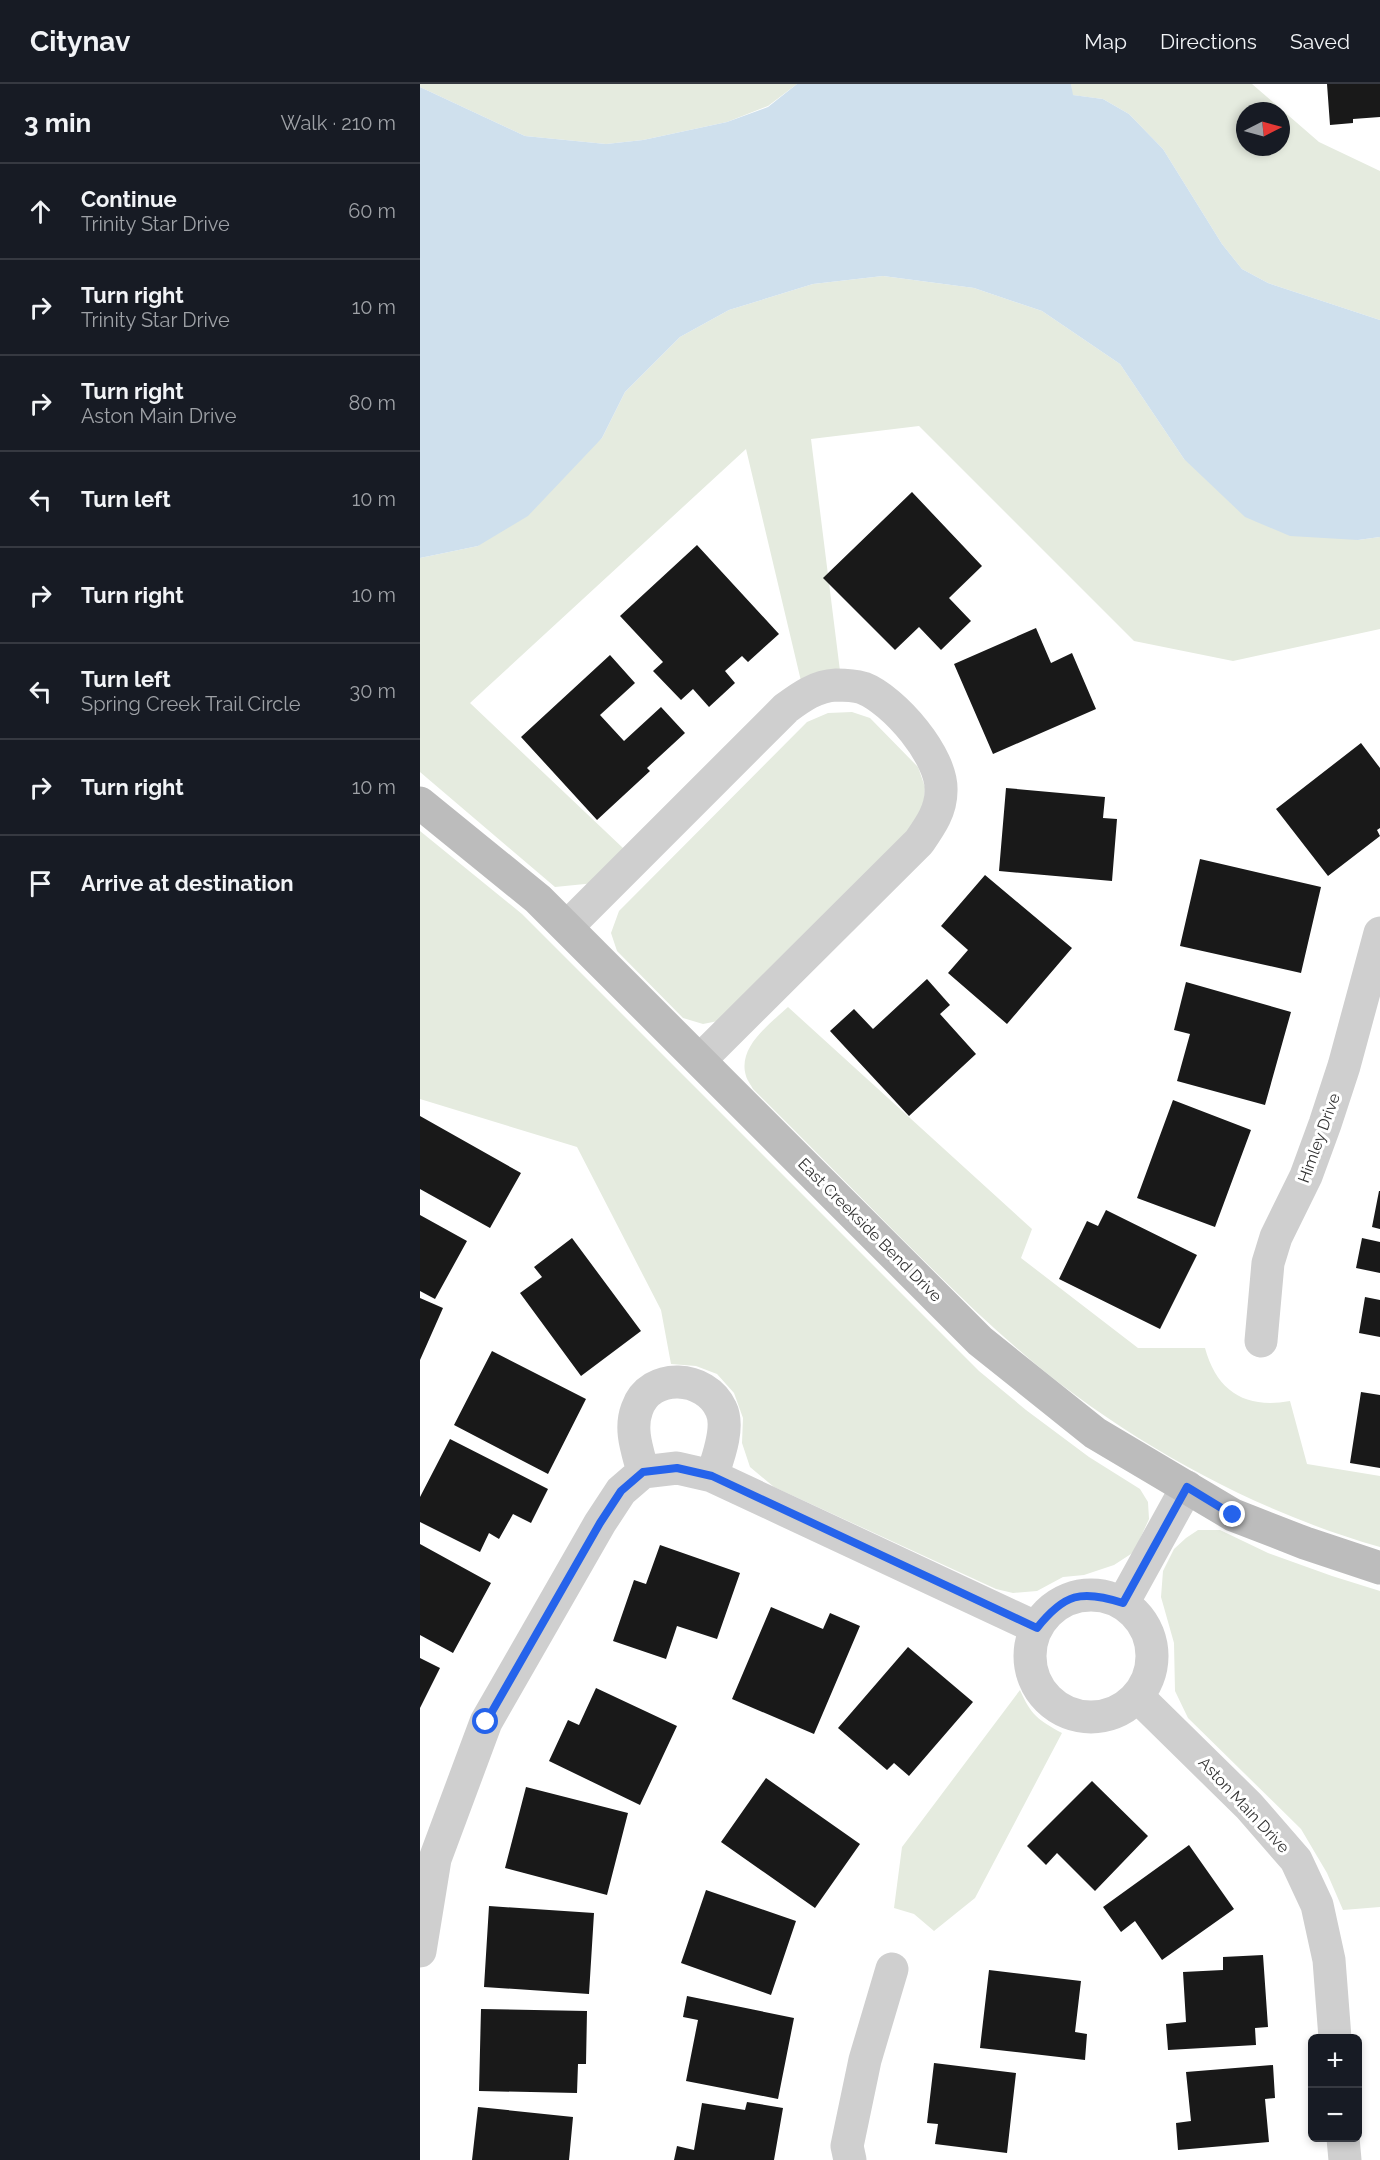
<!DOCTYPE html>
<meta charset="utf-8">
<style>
body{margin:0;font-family:Raleway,sans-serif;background:#242831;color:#f1f3f6}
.controls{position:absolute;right:18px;bottom:18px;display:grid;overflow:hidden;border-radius:9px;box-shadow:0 3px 9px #0003}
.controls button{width:54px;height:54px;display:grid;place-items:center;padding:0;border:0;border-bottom:2px solid #363941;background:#171b24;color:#f1f3f6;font:30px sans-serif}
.compass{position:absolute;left:816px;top:18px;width:54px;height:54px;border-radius:50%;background:#171b24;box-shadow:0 3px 9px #0003;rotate:84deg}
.stop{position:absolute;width:18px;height:18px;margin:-14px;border:4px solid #2563eb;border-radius:50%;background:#fff}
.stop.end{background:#2563eb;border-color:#fff;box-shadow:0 2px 6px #0008}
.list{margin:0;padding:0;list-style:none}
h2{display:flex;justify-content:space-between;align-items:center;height:78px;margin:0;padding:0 24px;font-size:26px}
h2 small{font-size:20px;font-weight:400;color:#9ea1a6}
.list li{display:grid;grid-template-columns:39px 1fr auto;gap:18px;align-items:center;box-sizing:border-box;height:96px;padding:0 24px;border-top:2px solid #363941}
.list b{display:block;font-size:22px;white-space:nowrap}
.list p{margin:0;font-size:20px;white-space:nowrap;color:#9ea1a6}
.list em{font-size:20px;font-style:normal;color:#9ea1a6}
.icon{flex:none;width:33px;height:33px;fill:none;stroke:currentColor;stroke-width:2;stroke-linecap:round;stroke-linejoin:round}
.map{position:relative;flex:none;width:960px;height:2076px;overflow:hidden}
header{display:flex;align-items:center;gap:36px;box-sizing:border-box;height:84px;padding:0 30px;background:#171b24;border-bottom:2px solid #363941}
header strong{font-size:28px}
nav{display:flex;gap:33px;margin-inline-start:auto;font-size:21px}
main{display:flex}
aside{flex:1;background:#171b24}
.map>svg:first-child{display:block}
.green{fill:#e5ebdf;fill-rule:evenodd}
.water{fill:#cfe0ed}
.building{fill:#191919}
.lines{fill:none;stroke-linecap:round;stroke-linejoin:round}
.street{stroke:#cfcfcf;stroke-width:33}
.secondary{stroke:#bcbcbc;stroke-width:33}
.route{stroke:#2563eb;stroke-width:8}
.labels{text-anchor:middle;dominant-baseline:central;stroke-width:6;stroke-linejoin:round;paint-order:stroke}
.street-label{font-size:16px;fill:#323232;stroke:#fff}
</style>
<header>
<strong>Citynav</strong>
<nav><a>Map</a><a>Directions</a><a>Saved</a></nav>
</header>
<main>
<aside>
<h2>3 min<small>Walk · 210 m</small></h2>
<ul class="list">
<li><svg class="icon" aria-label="ahead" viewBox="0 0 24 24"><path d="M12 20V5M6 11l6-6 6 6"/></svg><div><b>Continue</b><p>Trinity Star Drive</p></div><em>60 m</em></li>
<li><svg class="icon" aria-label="right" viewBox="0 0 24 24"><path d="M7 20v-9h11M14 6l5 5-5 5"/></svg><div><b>Turn right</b><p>Trinity Star Drive</p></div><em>10 m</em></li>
<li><svg class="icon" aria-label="right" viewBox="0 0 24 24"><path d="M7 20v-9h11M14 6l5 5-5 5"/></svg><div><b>Turn right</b><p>Aston Main Drive</p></div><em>80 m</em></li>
<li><svg class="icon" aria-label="left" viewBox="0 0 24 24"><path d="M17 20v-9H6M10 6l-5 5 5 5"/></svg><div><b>Turn left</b></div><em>10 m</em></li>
<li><svg class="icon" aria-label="right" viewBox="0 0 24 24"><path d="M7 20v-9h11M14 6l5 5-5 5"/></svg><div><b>Turn right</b></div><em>10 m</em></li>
<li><svg class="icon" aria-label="left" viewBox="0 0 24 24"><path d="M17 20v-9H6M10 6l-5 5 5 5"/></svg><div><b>Turn left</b><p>Spring Creek Trail Circle</p></div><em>30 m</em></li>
<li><svg class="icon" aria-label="right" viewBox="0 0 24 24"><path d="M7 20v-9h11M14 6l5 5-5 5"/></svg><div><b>Turn right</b></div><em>10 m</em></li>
<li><svg class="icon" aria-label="arrive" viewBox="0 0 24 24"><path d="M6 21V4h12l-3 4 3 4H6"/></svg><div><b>Arrive at destination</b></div></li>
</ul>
</aside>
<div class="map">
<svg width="960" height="2076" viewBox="0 0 960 2076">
<rect width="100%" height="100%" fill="#fff"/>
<path class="green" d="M0,0H377L348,22L307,38L223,56L186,60L105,52L0,3Z
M651,0H832L899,58L960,87V236L848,199L822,185L802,160L743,65L709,30L683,15L652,11ZM825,27H861V63H825Z
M463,192L554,204L622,227L700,280L764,375L938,456L960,453V545L813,577L714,557L499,342L391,355L420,587L381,597L326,365L50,619L204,765L175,799L135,803L0,688V474L58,462L182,354L205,308L260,253L309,226L393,200Z
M432,628L450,634L498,683L505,703L503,727L493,746L303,936L283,940L263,934L197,867L191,849L199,827L387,638L408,629Z
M0,747L102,830L559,1287L606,1326L669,1373L720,1405L728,1418L729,1435L714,1468L694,1481L664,1491L643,1493L617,1507L593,1509L576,1505L354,1403L330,1383L322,1359L323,1334L314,1309L297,1290L276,1282L251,1280L241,1226L157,1063L0,1015Z
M368,923L612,1145L601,1174L718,1264H785C797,1308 826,1325 870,1317L887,1380L960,1392V1463C832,1427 699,1353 599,1266C555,1229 515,1187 474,1147C427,1099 380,1052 333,1005C331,1001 327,996 326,992C317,963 350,940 368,923Z
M778,1446H800L848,1469L912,1492L960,1507V1823L923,1826L907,1789L881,1745L768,1634L755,1607L754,1559L741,1513L743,1487L754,1465L766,1454Z
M600,1606C611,1631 618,1636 642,1649L555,1814L514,1847L494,1830L474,1824L482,1763Z"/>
<path class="water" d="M377,0H651L653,11L683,15L709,30L743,65L802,160L822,185L848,199L960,236V453L938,456L870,452L825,433L764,375L700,280L622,227L554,204L463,192L393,200L309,226L260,253L205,308L182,354L108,432L58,462L0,474V3L105,52L186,60L223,56L307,38L348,23Z"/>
<path class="building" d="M907,0H960V33L933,35V39L910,41Z
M492,408L562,482L529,514L551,537L521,566L499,543L475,566L403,494Z
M277,461L359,550L328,578L322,572L305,587L315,599L289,623L273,605L261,616L233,587L243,578L200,532Z
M616,544L631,579L652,569L676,625L573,670L534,580Z
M190,571L215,599L180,631L204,657L241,623L265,649L227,684L230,687L177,736L101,653Z
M941,659L960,684V744L957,746L960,752L908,792L856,725Z
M586,704L685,713L683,734L697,735L692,797L579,787Z
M780,775L901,803L881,889L760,862Z
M565,791L652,864L587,940L528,889L548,866L521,842Z
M507,895L530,921L520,930L556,970L489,1032L410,947L434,925L453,945Z
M766,898L871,928L845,1021L757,997L770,950L754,946Z
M753,1016L831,1046L795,1143L717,1114Z
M0,1032L101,1089L70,1144L0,1105Z
M959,1107H960V1145L952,1143Z
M686,1126L777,1171L740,1245L639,1195L667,1137L678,1142Z
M0,1131L47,1157L15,1215L0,1207Z
M152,1154L221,1247L161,1292L100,1209L122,1193L114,1183Z
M942,1154L960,1158V1189L936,1184Z
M945,1213L960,1216V1253L939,1249Z
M0,1214L23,1224L0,1276Z
M72,1267L166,1315L128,1390L34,1341Z
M941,1308L960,1311V1384L930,1379Z
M30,1355L128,1405L111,1439L93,1430L79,1455L69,1449L60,1468L0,1438V1413Z
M0,1460L71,1499L33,1569L0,1551Z
M240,1461L320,1489L297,1555L257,1542L246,1575L193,1557L214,1496L226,1500Z
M351,1523L403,1545L410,1529L440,1542L394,1650L312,1615Z
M488,1563L553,1618L489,1692L474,1679L467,1686L418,1644Z
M0,1574L20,1584L0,1624Z
M176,1604L257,1642L220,1721L129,1677L148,1636L159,1641Z
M346,1694L440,1760L395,1824L301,1758Z
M672,1697L728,1752L675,1807L637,1769L626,1781L607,1762Z
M106,1703L208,1729L187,1811L85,1784Z
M769,1761L814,1825L742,1876L715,1837L701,1848L683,1823Z
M286,1806L376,1837L351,1911L261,1879Z
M69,1822L174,1829L169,1910L64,1903Z
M843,1871L848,1943L835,1944L836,1961L748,1966L746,1940L766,1938L763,1888L803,1886V1873Z
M569,1886L661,1897L655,1948L667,1950L665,1976L560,1964Z
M267,1912L374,1934L358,2015L266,1997L278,1936L263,1933Z
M61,1925L167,1927L166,1980H158L157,2009L59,2007Z
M514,1979L596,1989L587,2069L515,2060L518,2040L507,2039Z
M853,1981L855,2014L845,2015L849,2058L758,2066L756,2039L771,2037L766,1988Z
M327,2018L363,2024L354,2076H254L257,2062L274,2066L282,2019L325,2026Z
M58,2023L153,2033L149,2076H52Z"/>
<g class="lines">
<path class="street" d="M147,843L366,624C381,613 396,602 416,601C423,601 436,602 443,604C474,616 523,673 521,707C521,727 510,742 499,758L280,976
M841,1257L848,1179L856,1153L886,1092L905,1040L924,982L960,849
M223,1388C218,1368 209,1346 217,1325C230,1287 286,1291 301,1325C310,1343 298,1374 292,1392
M610 1572a61 61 0 1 1 122 0a61 61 0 1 1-122 0Z
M703,1519L767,1403
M717,1612L829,1722L876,1776L897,1821L909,1876L915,1954
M0,1867L15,1775L66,1638L180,1439L201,1407L223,1388L257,1384L292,1392L617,1544
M923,2054L925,2076
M430,2076L427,2062L445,1976L472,1885"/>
<path class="secondary" d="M0,719L118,815L560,1257L675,1349L813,1431L885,1459L960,1484"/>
</g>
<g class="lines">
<path class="route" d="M66,1638L180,1439L201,1407L223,1388L257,1384L292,1392L617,1544C644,1510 661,1505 703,1519L767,1403L813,1431"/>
</g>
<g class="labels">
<g class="street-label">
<text transform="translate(899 1054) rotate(-70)">Himley Drive</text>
<text transform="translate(450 1146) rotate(45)">East Creekside Bend Drive</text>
<text transform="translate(824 1721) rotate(47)">Aston Main Drive</text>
</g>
</g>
</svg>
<div class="controls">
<button>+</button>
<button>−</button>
</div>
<svg class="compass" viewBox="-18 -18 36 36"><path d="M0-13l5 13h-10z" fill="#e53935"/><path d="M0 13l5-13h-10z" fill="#9ea1a6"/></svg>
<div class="stop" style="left:66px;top:1638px"></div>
<div class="stop end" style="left:813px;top:1431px"></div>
</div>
</main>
